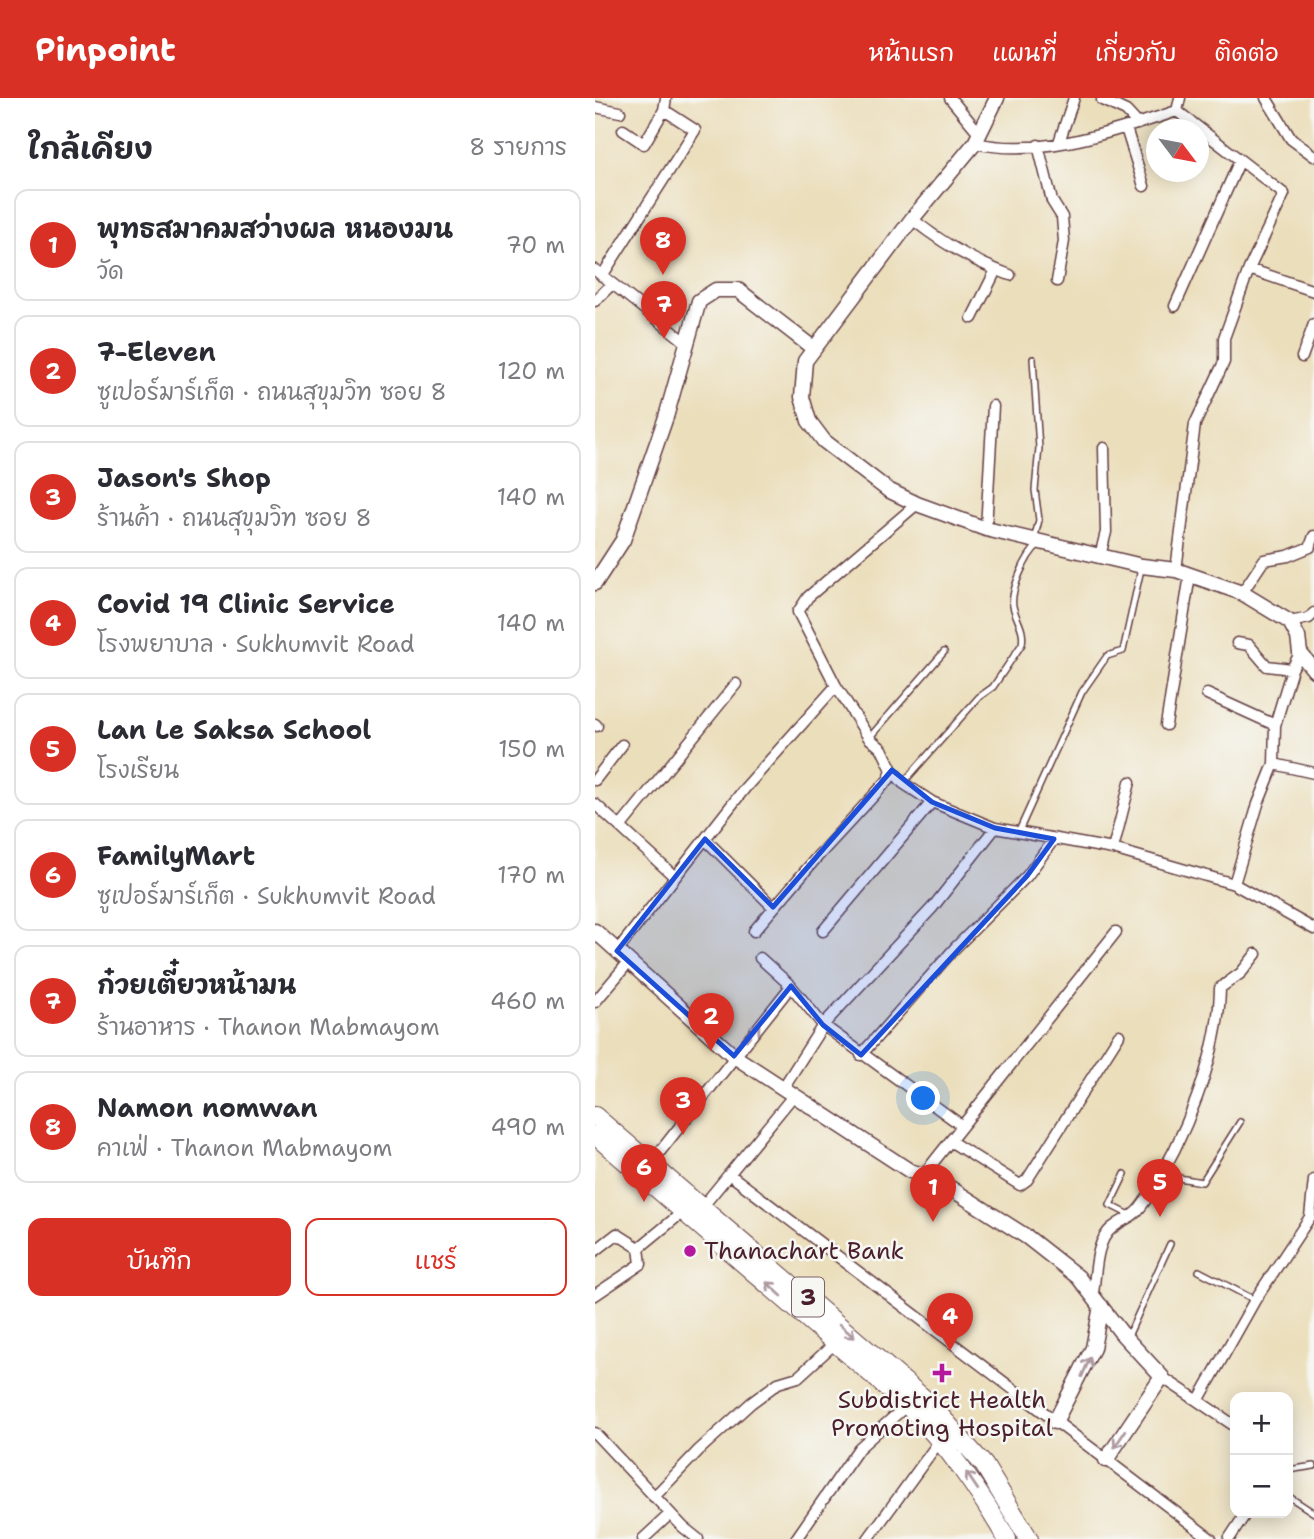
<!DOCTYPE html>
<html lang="th">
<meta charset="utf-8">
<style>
body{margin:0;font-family:"Shantell Sans","Playpen Sans Thai",sans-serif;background:#f7f7f7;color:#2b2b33}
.controls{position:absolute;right:21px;bottom:21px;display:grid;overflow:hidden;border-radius:14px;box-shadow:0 4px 18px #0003}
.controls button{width:63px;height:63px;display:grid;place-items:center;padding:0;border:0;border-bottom:2px solid #e1e1e2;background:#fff;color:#2b2b33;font:35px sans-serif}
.compass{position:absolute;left:551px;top:21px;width:63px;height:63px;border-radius:50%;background:#fff;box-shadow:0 4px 18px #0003;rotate:122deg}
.you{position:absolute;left:329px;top:1001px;width:24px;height:24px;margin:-18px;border:5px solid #fff;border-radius:50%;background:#1a73e8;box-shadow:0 0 0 10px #1a73e833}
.badge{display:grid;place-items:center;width:46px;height:46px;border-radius:50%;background:#d93025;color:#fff;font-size:23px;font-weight:700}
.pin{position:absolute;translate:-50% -58px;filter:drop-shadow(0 2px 4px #0008)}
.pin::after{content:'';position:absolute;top:37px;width:24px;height:21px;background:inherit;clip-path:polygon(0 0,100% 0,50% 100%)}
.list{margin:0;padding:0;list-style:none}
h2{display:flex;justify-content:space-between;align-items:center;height:91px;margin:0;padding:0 28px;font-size:30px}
h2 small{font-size:23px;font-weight:400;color:#7c7c81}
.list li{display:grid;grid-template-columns:46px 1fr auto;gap:21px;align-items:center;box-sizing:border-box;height:112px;margin:0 14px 14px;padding:0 14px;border:2px solid #e1e1e2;border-radius:14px}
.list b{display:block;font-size:26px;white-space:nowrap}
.list p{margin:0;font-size:23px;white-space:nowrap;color:#7c7c81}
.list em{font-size:23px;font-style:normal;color:#7c7c81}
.actions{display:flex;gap:14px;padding:21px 28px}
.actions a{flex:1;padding:16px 0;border:2px solid #d93025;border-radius:14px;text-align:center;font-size:24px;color:#d93025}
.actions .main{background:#d93025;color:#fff}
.map{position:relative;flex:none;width:719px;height:1441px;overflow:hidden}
header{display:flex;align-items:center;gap:42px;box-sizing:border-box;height:98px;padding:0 35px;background:#d93025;color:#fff}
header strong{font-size:33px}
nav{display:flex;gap:38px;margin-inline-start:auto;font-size:24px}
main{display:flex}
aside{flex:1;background:#fff}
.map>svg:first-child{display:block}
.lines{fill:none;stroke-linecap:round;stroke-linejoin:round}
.service-casing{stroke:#623c41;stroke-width:8}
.minor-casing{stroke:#623c41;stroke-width:13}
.tertiary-casing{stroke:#623c41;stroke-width:17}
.primary-casing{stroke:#623c41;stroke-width:20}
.service{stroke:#fff;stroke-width:5}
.minor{stroke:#fff;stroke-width:10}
.tertiary{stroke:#fff;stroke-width:14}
.primary{stroke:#fff;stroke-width:18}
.oneway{stroke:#ae9aa0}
.marked{fill:#1d4ed8;fill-opacity:0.2;stroke:#1d4ed8;stroke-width:5;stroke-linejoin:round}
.poi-dot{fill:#b5179e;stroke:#f6f6f2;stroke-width:2.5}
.labels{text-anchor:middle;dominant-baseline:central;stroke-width:5;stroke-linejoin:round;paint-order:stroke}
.shield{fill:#f6f6f2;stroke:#7e6067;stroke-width:2}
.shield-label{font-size:23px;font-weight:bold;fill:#4a1f2b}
.poi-label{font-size:24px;fill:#4a1f2b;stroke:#f6f6f2;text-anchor:start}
</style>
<header>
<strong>Pinpoint</strong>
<nav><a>หน้าแรก</a><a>แผนที่</a><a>เกี่ยวกับ</a><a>ติดต่อ</a></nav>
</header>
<main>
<aside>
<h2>ใกล้เคียง<small>8 รายการ</small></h2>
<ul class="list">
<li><span class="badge">1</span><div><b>พุทธสมาคมสว่างผล หนองมน</b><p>วัด</p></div><em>70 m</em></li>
<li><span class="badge">2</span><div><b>7-Eleven</b><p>ซูเปอร์มาร์เก็ต · ถนนสุขุมวิท ซอย 8</p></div><em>120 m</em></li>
<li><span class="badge">3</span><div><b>Jason's Shop</b><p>ร้านค้า · ถนนสุขุมวิท ซอย 8</p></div><em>140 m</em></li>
<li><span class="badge">4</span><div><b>Covid 19 Clinic Service</b><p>โรงพยาบาล · Sukhumvit Road</p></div><em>140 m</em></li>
<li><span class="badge">5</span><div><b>Lan Le Saksa School</b><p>โรงเรียน</p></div><em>150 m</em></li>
<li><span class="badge">6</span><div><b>FamilyMart</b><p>ซูเปอร์มาร์เก็ต · Sukhumvit Road</p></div><em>170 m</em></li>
<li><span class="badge">7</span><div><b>ก๋วยเตี๋ยวหน้ามน</b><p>ร้านอาหาร · Thanon Mabmayom</p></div><em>460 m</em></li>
<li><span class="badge">8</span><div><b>Namon nomwan</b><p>คาเฟ่ · Thanon Mabmayom</p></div><em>490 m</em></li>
</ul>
<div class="actions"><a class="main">บันทึก</a><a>แชร์</a></div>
</aside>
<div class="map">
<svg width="719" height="1441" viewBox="0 0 719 1441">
<rect width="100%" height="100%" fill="#f6f6f2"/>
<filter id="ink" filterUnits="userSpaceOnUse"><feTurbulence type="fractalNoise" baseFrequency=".0143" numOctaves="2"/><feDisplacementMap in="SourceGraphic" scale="14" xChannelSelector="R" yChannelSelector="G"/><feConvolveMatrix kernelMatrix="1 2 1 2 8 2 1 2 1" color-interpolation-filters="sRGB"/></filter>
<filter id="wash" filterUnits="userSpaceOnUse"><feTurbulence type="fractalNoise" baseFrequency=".00686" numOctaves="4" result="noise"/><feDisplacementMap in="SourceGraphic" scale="28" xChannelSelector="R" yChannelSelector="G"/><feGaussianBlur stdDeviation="1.57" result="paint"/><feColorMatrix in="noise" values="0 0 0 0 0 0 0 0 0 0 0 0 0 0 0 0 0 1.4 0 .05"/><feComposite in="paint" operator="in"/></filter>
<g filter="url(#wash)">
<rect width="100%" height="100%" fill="#ebdebb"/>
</g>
<g filter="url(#ink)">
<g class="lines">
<g class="service-casing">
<path id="service" d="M438,261L444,350L440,392L444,422L439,442
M274,640L349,554
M308,685L384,599L398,589L427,546C430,531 421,522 418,508C415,493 431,457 443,447
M424,733L487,594L512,558L528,553L546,471
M530,1076L515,1107L537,1118
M567,1077L607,1084L645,1024
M604,1173L660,1202
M530,1236L535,1234L575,1146
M693,1372L719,1368
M693,1398L719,1415"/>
</g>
<g class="minor-casing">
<path id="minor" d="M355,0L385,36
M671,0L696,41L719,58
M507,2L531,13L543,26
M0,9L25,14
M531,30L549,88
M28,32L49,46L69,12
M464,44L479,0
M380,45C446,60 520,33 582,13
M443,47L457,103L467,119L469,143L462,183
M317,121C347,145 379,164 415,177
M654,171L719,193
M0,172L92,245
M7,178L100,32L69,12L71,0
M0,203L17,186
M580,208L645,62
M377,220L401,172
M707,259L719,226
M322,406L213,499L203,514L241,588L274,640L287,651L297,672L308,685L337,704L400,730L518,751L639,786L719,831
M391,431L398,308
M505,458L511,434L509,350
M581,472L600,326L629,264V240L654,171L689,96L582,13L585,0
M647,495L669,462L693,458L715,449L719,438
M695,524L714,520L719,515
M642,545L654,547L672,568L697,571
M612,596L680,627
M0,626L2,628
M571,627L595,477
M679,666L719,675
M0,682L27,647
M0,706L80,779
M26,728L141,586
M110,741L178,809
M518,751L535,684
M639,786L663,706L679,666L680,627L697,571L705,555
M159,833L223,758L294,681L297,672
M228,833L337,704
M22,853L150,690L241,588
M165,860L196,888L228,927L366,1027
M0,904L33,865
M266,957L360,850L432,778L459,741
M188,990L228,927L338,809L400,730
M355,1043L425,1087L432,1082L524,937
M56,1065L196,888
M134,1076L616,1441
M329,1076L521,834
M108,1108L198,998
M44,1150L89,1113
M0,1153L22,1136L44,1150L46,1166L0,1197
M498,1195C501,1177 500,1143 517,1130C536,1115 536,1124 552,1100C589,1043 624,958 625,890L646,875L661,856
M567,1279L603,1303L660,1202L715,1119L719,1082
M603,1303L640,1328
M0,1335L88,1429L103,1441
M59,1399L104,1352L156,1305L183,1285L203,1279L239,1246
M48,1441L75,1416
M201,1441L264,1350L312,1307
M273,1441L346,1341
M634,1441L651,1415"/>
</g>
<g class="tertiary-casing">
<path id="tertiary" d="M402,0L380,45L317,121L210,263L207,299L214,323L229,343L293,392L322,406L391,431L547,468L581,472L647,495L695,524L703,539L705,555L719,572
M0,485L28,442L71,319L104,203L121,192H143L218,250
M0,833L139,958L315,1073L341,1081L432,1139L483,1179L528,1237L567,1279L511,1362
M460,1324L498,1250L506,1208"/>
</g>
<g class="primary-casing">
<path id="primary" d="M0,1018L333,1304L389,1367L434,1441
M0,1037L312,1307C353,1348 383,1391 412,1441"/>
</g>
<use href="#service" class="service"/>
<use href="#minor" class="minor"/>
<use href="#tertiary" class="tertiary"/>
<use href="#primary" class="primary"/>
</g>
<defs><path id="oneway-shaft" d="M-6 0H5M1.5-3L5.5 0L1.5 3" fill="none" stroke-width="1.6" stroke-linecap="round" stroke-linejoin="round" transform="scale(1.75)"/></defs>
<g class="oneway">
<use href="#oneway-shaft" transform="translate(158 934) rotate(-51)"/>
<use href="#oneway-shaft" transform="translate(179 1191) rotate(-138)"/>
<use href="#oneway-shaft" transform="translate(252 1233) rotate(41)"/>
<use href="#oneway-shaft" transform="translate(491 1269) rotate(-66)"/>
<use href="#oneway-shaft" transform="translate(525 1341) rotate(124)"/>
<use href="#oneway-shaft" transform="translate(377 1383) rotate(-124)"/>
</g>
</g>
<path class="marked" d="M297,672L337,704L400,730L459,741L432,778L266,957L228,927L196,888L139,958L22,853L110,741L178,809Z"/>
<g class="poi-dot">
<circle cx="95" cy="1153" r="7"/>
<path d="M343.5 1264.5h7v7h7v7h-7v7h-7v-7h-7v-7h7z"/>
</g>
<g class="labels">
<rect class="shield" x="197" y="1179.5" width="32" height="39" rx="5"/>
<g class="shield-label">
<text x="213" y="1199">3</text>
</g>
<g class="poi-label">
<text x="109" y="1153">Thanachart Bank</text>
<text x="347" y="1302" text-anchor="middle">Subdistrict Health<tspan x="347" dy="28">Promoting Hospital</tspan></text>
</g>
</g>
</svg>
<div class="controls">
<button>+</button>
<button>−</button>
</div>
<svg class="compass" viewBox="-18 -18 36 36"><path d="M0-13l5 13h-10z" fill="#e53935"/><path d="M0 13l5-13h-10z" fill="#7c7c81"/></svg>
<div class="you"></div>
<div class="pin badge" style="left:338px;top:1124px">1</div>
<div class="pin badge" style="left:116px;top:953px">2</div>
<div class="pin badge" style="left:88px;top:1037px">3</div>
<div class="pin badge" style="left:355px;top:1253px">4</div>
<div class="pin badge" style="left:565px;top:1119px">5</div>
<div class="pin badge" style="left:49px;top:1104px">6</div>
<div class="pin badge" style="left:69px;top:241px">7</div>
<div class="pin badge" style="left:68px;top:177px">8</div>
</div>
</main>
